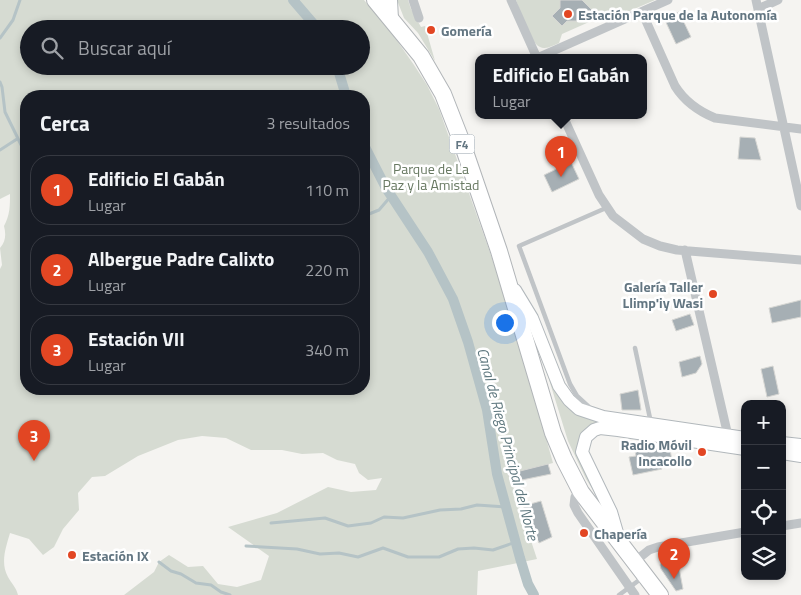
<!DOCTYPE html>
<html lang="es">
<meta charset="utf-8">
<style>
body{margin:0;font-family:"Titillium Web",sans-serif;background:#20242c;color:#f1f3f6}
.controls{position:absolute;right:15px;bottom:15px;display:grid;overflow:hidden;border-radius:10px;box-shadow:0 2px 8px #0003}
.controls button{width:45px;height:45px;display:grid;place-items:center;padding:0;border:0;border-bottom:1px solid #363941;background:#171b24;color:#f1f3f6;font:25px sans-serif}
.you{position:absolute;left:504px;top:322px;width:18px;height:18px;margin:-12px;border:4px solid #fff;border-radius:50%;background:#1a73e8;box-shadow:0 0 0 8px #1a73e833}
.badge{display:grid;place-items:center;width:32px;height:32px;border-radius:50%;background:#e24623;color:#fff;font-size:16px;font-weight:700}
.pin{position:absolute;translate:-50% -41px;filter:drop-shadow(0 1px 2px #0008)}
.pin::after{content:'';position:absolute;top:26px;width:18px;height:15px;background:inherit;clip-path:polygon(0 0,100% 0,50% 100%)}
.popup{position:absolute;left:475px;top:54px;width:172px;height:65px;box-sizing:border-box;display:grid;place-content:center;border-radius:10px;background:#171b24;filter:drop-shadow(0 1px 4px #0005);font-size:16px;white-space:nowrap;color:#9ea1a6}
.popup b{font-size:19px;color:#f1f3f6}
.popup::after{content:'';position:absolute;left:50%;top:100%;margin-left:-10px;border:10px solid transparent;border-top-color:#171b24}
.list{margin:0;padding:0;list-style:none}
h2{display:flex;justify-content:space-between;align-items:center;height:65px;margin:0;padding:0 20px;font-size:21px}
h2 small{font-size:16px;font-weight:400;color:#9ea1a6}
.list li{display:grid;grid-template-columns:32px 1fr auto;gap:15px;align-items:center;box-sizing:border-box;height:70px;margin:0 10px 10px;padding:0 10px;border:1px solid #363941;border-radius:20px}
.list b{display:block;font-size:19px;white-space:nowrap}
.list p{margin:0;font-size:16px;white-space:nowrap;color:#9ea1a6}
.list em{font-size:16px;font-style:normal;color:#9ea1a6}
.icon{flex:none;width:28px;height:28px;fill:none;stroke:currentColor;stroke-width:2;stroke-linecap:round;stroke-linejoin:round}
.map{position:relative;flex:none;width:801px;height:595px;overflow:hidden}
.search{position:absolute;background:#171b24;box-shadow:0 2px 8px #0003;left:20px;top:20px;width:350px;height:55px;display:flex;align-items:center;gap:12px;box-sizing:border-box;padding:0 18px;border-radius:28px;color:#9ea1a6;font-size:19px}
.panel{position:absolute;background:#171b24;box-shadow:0 2px 8px #0003;left:20px;top:90px;width:350px;height:305px;border-radius:20px}
.map>svg:first-child{display:block}
.green{fill:#d6dbd2;fill-rule:evenodd}
.lines{fill:none;stroke-linecap:round;stroke-linejoin:round}
.stream{stroke:#b5c3c6;stroke-width:3}
.canal{stroke:#b5c3c6;stroke-width:10}
.building{fill:#a6afb4;stroke:#d6d6d3}
.secondary-casing{stroke:#b2b8bc;stroke-width:14}
.primary-casing{stroke:#b1b6b9;stroke-width:16}
.highway-casing{stroke:#b1b5b8;stroke-width:18}
.lane{stroke:#c0c4c7;stroke-width:4.5}
.street{stroke:#c0c4c7;stroke-width:9}
.secondary{stroke:#fff;stroke-width:12}
.primary{stroke:#fff;stroke-width:14}
.highway{stroke:#fff;stroke-width:16}
.poi-dot{fill:#e24623;stroke:#fff;stroke-width:2}
.labels{text-anchor:middle;dominant-baseline:central;stroke-width:5;stroke-linejoin:round;paint-order:stroke}
.shield{fill:#fff;stroke:#929fa8;stroke-width:1}
.shield-label{font-size:12px;font-weight:bold;fill:#637682}
.poi-label{font-size:14px;font-weight:bold;fill:#637682;stroke:#fff;text-anchor:start}
.park-label{font-size:14px;fill:#687962;stroke:#fff}
.water-label{font-size:15px;font-style:italic;fill:#5f787f;stroke:#fff}
</style>
<div class="map">
<svg width="801" height="595" viewBox="0 0 801 595">
<rect width="100%" height="100%" fill="#f5f4f1"/>
<path class="green" d="M0,0H364L391,32L414,65L427,85L439,109L492,258L518,338L553,463L509,474L537,559L478,571L477,595H124L154,572L159,562L169,555L188,567L203,566L218,584L237,587L261,580L269,556L228,527L277,513L328,487L351,492L376,490L382,478L368,480L359,473L355,464L337,460L323,453L302,454L282,450H251L226,438L202,436L178,440L138,456L105,476L92,477L78,493L79,510L63,529L54,547L43,555L29,539L10,533C6,547 0,563 8,577C12,584 16,587 18,595H0V269L2,265L0,248C6,241 6,234 4,226C10,215 10,206 10,194L0,199ZM29,29H361V66H29ZM26,96H364V389H26Z
M397,0H408L411,9L421,27L425,26L435,61L418,33L404,18Z
M516,0H655L625,13L614,11L562,34L559,43C554,45 546,50 540,47C531,44 520,10 516,0Z
M534,331L556,388L609,426L583,435L605,509L586,479L568,441Z"/>
<g class="lines">
<path class="stream" d="M0,38L13,20L20,0
M0,82L2,87L5,112L26,155
M0,150L17,139
M364,216L379,210L391,196
M271,523L325,518L348,526L371,523L384,517L403,518L440,510L461,509L477,505L506,507
M246,546L297,549L320,554L339,553L358,557L383,548L408,557H439L458,549L474,548L493,550L516,542
M159,562L171,571L181,574L196,583L211,585L221,592L230,595"/>
<path class="canal" d="M293,0L318,29
M337,66L346,96
M364,145L386,188L428,252L453,299L468,342L487,410L497,474L520,558L528,584L534,595"/>
</g>
<path class="building" d="M560,0H582L593,11L582,21H567L562,26L552,16L560,8Z
M679,12L691,37L676,44L664,18Z
M740,137L755,138L761,160L738,159Z
M571,162L579,179L552,192L544,175Z
M801,300V317L772,323L769,308Z
M690,314L694,325L676,331L672,320Z
M700,356L702,364L696,373L682,377L679,362Z
M773,366L779,394L767,397L761,369Z
M638,390L641,410H622L620,394Z
M634,446L670,449L672,461L661,464L662,469L633,475L629,457L636,456Z
M548,464L551,474L512,482L508,474Z
M541,501L552,537L539,543L523,506Z
M677,557L683,589L676,591L661,569L660,565L663,559Z"/>
<g class="lines">
<g class="secondary-casing">
<path id="secondary" d="M515,290L532,318L559,386L569,400L579,409L603,417L745,438
M782,443L801,445
M782,453L801,456
M618,536L611,512L582,452L586,437L594,430L600,428L618,430L745,449"/>
</g>
<g class="primary-casing">
<path id="primary" d="M390,0L391,19"/>
</g>
<g class="highway-casing">
<path id="highway" d="M375,0L421,56L443,94L461,140L499,251L553,433L564,459L581,492L660,595"/>
</g>
<path class="lane" d="M635,348L651,423
M589,407L577,396L570,384L519,246L606,208
M619,595L642,578"/>
<path class="street" d="M413,0L419,18
M511,0L537,58
M756,0L801,206
M758,9L778,0
M642,12L675,86C685,102 698,111 715,118L801,129
M537,58L668,0
M563,116L599,195L613,216L643,239L660,246L677,250L801,260
M685,250L729,440
M581,492L575,497L574,505L578,513L635,595
M782,526L801,523
M634,562L649,550L658,547L745,532"/>
<use href="#secondary" class="secondary"/>
<use href="#primary" class="primary"/>
<use href="#highway" class="highway"/>
</g>
<g class="poi-dot">
<circle cx="568" cy="14" r="5"/>
<circle cx="431" cy="30" r="5"/>
<circle cx="713" cy="294" r="5"/>
<circle cx="702" cy="452" r="5"/>
<circle cx="584" cy="533" r="5"/>
<circle cx="72" cy="555" r="5"/>
</g>
<g class="labels">
<rect class="shield" x="449.5" y="134.5" width="25" height="19" rx="4"/>
<g class="shield-label">
<text x="462" y="144">F4</text>
</g>
<g class="poi-label">
<text x="578" y="14">Estación Parque de la Autonomía</text>
<text x="441" y="30">Gomería</text>
<text x="703" y="286" text-anchor="end">Galería Taller<tspan x="703" dy="16">Llimp'iy Wasi</tspan></text>
<text x="692" y="444" text-anchor="end">Radio Móvil<tspan x="692" dy="16">Incacollo</tspan></text>
<text x="594" y="533">Chapería</text>
<text x="82" y="555">Estación IX</text>
</g>
<g class="park-label">
<text x="431" y="168">Parque de La<tspan x="431" dy="16">Paz y la Amistad</tspan></text>
</g>
<g class="water-label">
<text transform="translate(508 444) rotate(75)">Canal de Riego Principal del Norte</text>
</g>
</g>
</svg>
<div class="controls">
<button>+</button>
<button>−</button>
<button><svg class="icon" aria-label="locate" viewBox="0 0 24 24"><circle cx="12" cy="12" r="6"/><path d="M12 2v4M12 18v4M2 12h4M18 12h4"/></svg></button>
<button><svg class="icon" aria-label="layers" viewBox="0 0 24 24"><path d="M12 4l9 5-9 5-9-5zM3 14l9 5 9-5"/></svg></button>
</div>
<div class="you"></div>
<div class="pin badge" style="left:561px;top:177px">1</div>
<div class="popup"><b>Edificio El Gabán</b>Lugar</div>
<div class="pin badge" style="left:674px;top:579px">2</div>
<div class="pin badge" style="left:34px;top:461px">3</div>
<div class="search"><svg class="icon" aria-label="search" viewBox="0 0 24 24"><circle cx="10" cy="10" r="6"/><path d="M15 15l6 6"/></svg>Buscar aquí</div>
<section class="panel">
<h2>Cerca<small>3 resultados</small></h2>
<ul class="list">
<li><span class="badge">1</span><div><b>Edificio El Gabán</b><p>Lugar</p></div><em>110 m</em></li>
<li><span class="badge">2</span><div><b>Albergue Padre Calixto</b><p>Lugar</p></div><em>220 m</em></li>
<li><span class="badge">3</span><div><b>Estación VII</b><p>Lugar</p></div><em>340 m</em></li>
</ul>
</section>
</div>
